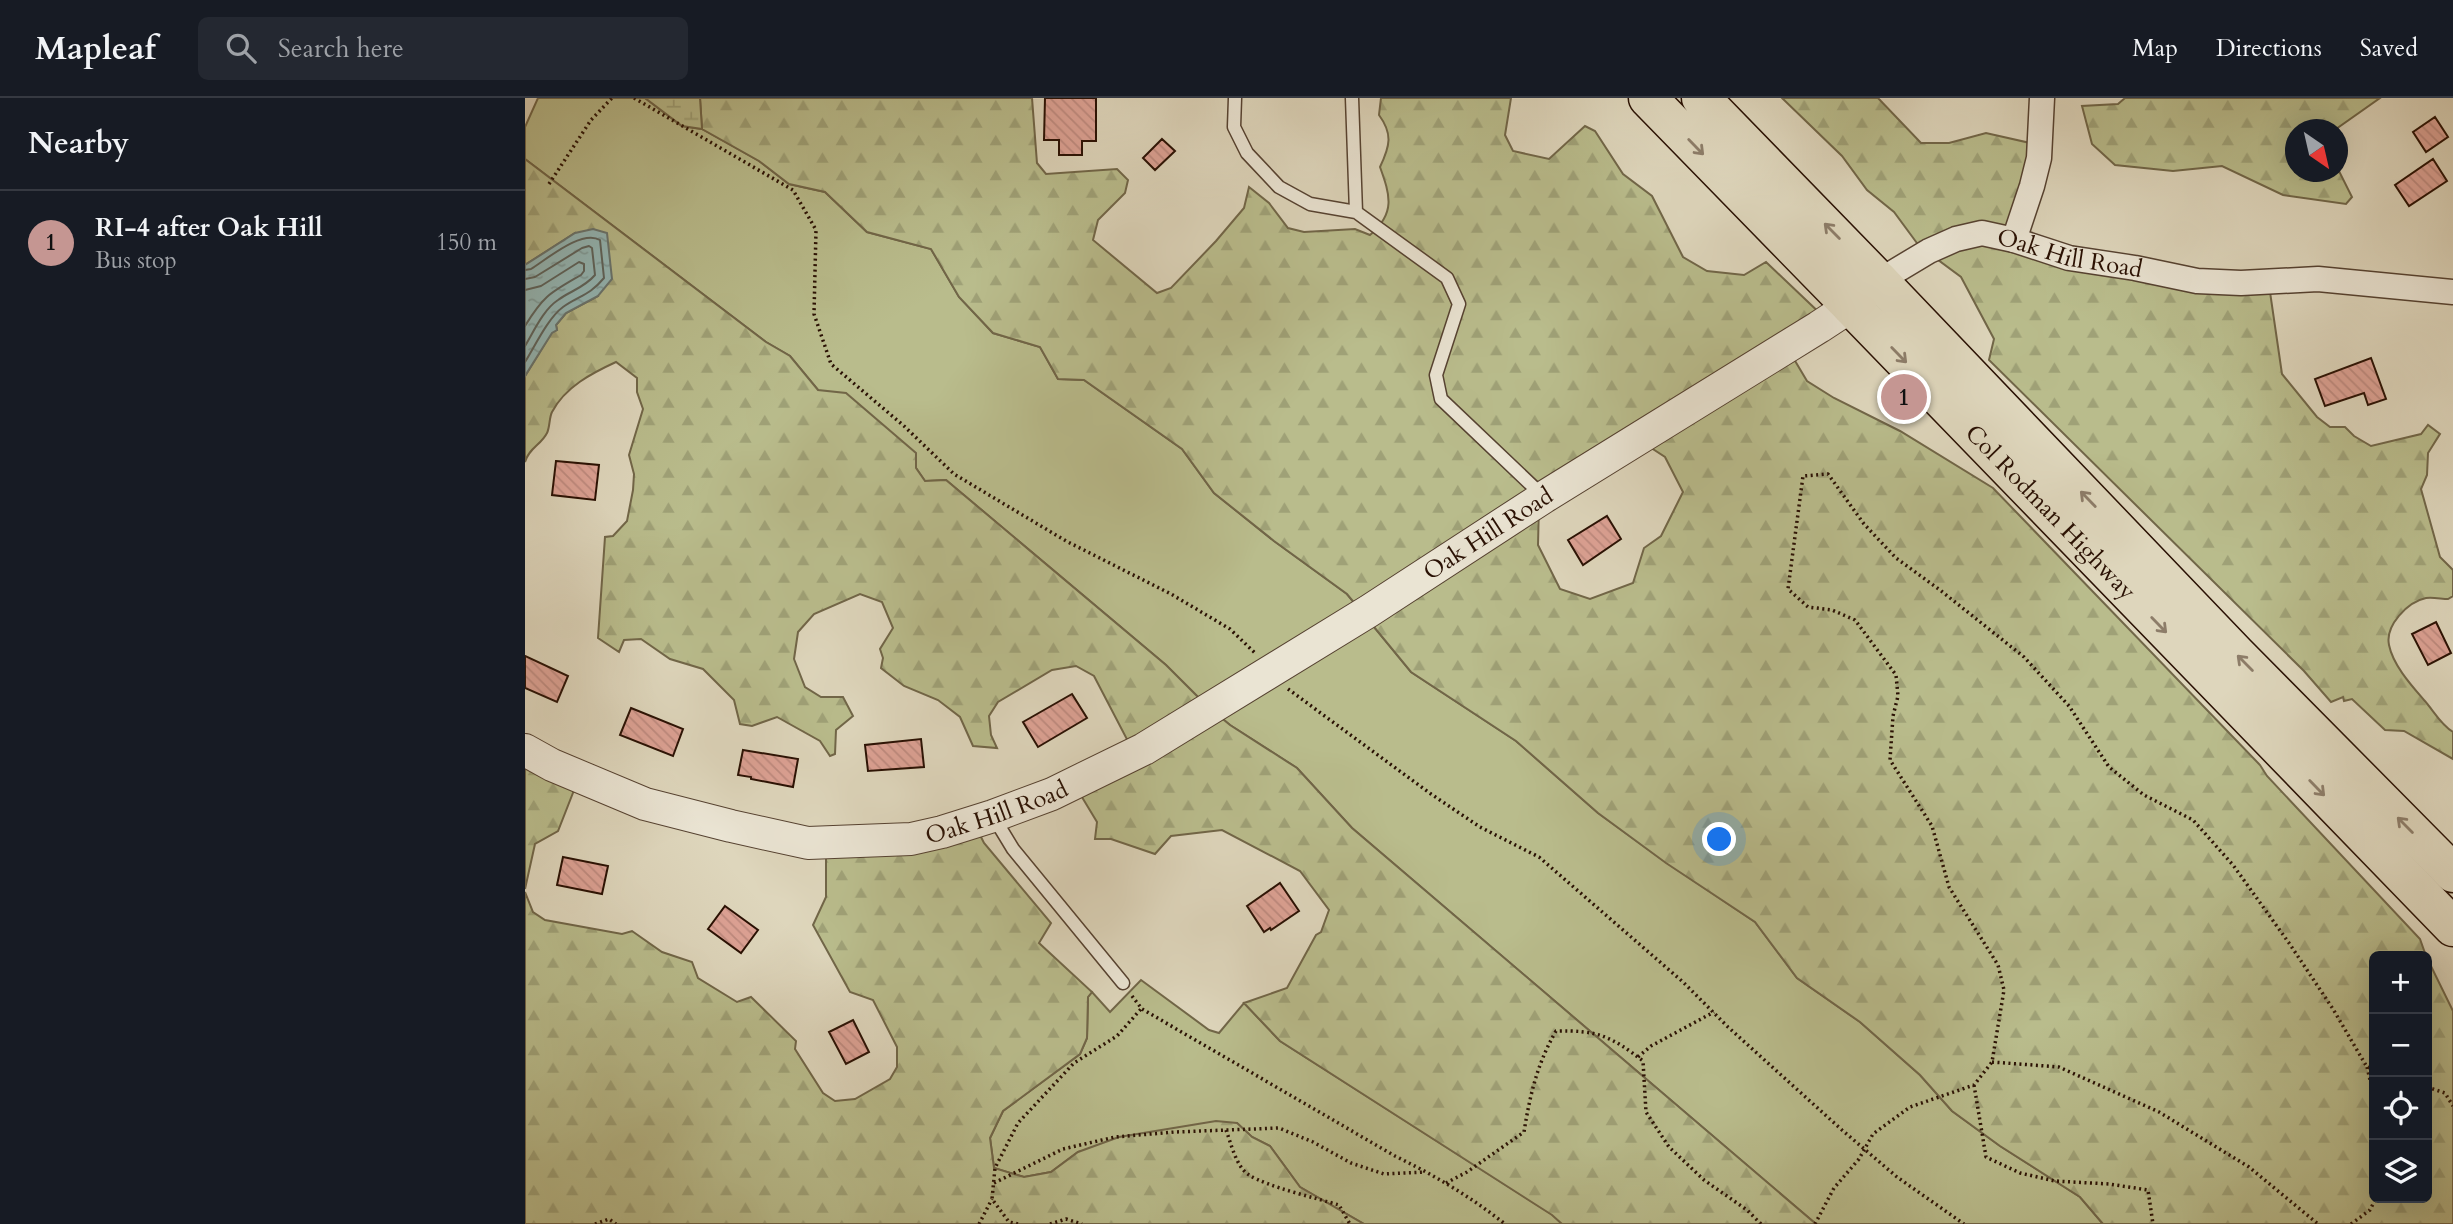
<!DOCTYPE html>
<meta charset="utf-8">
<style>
body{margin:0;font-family:Cardo,serif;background:#242831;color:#f1f3f6}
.controls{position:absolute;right:21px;bottom:21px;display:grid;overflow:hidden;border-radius:10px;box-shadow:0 7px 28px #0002}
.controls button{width:63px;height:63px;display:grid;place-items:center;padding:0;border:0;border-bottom:2px solid #363941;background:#171b24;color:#f1f3f6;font:35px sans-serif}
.compass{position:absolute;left:1760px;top:21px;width:63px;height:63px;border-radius:50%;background:#171b24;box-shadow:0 7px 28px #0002;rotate:146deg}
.you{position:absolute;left:1195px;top:742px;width:24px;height:24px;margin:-18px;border:5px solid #fff;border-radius:50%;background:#1a73e8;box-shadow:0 0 0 10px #1a73e833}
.badge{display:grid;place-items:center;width:46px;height:46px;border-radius:50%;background:#c59692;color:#111;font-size:23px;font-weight:700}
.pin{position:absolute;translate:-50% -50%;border:4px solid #fff;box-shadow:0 2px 7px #0006}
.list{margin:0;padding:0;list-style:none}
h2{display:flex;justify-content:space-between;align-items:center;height:91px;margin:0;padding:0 28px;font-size:30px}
h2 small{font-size:23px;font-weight:400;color:#9ea1a6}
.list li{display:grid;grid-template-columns:46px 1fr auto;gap:21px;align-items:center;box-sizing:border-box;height:105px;padding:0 28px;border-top:2px solid #363941}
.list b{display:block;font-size:26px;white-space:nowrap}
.list p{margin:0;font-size:23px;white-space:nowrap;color:#9ea1a6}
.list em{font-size:23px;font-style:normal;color:#9ea1a6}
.icon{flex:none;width:38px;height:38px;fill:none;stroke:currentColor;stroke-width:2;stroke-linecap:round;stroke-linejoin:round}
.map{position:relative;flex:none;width:1928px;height:1126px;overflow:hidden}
header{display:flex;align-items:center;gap:42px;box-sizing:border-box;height:98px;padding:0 35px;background:#171b24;border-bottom:2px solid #363941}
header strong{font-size:33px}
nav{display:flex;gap:38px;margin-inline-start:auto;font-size:24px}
.search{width:490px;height:63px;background:#242831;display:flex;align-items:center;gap:18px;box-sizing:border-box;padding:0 24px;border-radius:10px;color:#9ea1a6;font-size:26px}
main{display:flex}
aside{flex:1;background:#171b24}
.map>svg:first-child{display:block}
.grass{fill:#b9bc8c;stroke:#716648;stroke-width:2}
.forest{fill:url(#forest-firs);stroke:#716648;stroke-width:2;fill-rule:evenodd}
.wetland{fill:url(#wetland-marsh);stroke:#716648;stroke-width:2}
.water{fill:url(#water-ripples);stroke:#69756f;stroke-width:2}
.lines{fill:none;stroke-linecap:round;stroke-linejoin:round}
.shore{stroke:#5e645d;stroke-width:2}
.building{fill:url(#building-back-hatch);stroke:#291003;stroke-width:2}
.service-casing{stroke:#564231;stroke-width:15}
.minor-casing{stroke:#564231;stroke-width:27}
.tertiary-casing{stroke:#564231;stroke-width:34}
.trunk-casing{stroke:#291003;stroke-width:41}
.motorway-casing{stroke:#291003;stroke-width:41}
.path{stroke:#291003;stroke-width:3.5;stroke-dasharray:2 3.5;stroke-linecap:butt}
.service{stroke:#eae4d3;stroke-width:12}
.minor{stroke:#eae4d3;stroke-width:24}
.tertiary{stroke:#eae4d3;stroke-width:32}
.trunk{stroke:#ded6bc;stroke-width:38}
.motorway{stroke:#ded6bc;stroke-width:38}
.oneway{stroke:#8d7d69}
.labels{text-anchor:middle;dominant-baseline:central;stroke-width:6;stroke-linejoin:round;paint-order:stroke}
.street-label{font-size:24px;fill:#291003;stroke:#eae4d3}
</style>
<header>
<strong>Mapleaf</strong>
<div class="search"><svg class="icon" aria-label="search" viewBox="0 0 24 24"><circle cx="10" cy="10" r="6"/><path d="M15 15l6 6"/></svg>Search here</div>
<nav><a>Map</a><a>Directions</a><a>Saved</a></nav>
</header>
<main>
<aside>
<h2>Nearby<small></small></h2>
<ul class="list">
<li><span class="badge">1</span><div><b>RI-4 after Oak Hill</b><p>Bus stop</p></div><em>150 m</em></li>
</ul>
</aside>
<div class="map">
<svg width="1928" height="1126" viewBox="0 0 1928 1126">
<defs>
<pattern id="forest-firs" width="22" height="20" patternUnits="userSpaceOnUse" patternTransform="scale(1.75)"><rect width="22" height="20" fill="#b9bc8c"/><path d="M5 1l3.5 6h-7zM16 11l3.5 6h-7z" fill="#9fa177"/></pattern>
<pattern id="wetland-marsh" width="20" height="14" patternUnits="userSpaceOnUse" patternTransform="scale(1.75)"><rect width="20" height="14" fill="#b9bc8c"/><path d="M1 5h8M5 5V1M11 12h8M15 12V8" fill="none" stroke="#9fa177"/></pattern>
<pattern id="water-ripples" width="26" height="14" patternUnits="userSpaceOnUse" patternTransform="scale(1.75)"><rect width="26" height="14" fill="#94b8b7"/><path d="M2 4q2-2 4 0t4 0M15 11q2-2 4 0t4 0" fill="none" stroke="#809d9c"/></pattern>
<pattern id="building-back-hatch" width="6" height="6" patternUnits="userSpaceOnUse" patternTransform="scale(1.75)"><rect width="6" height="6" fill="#dda295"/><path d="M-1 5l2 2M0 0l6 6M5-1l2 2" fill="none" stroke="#be8a7f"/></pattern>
</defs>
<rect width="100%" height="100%" fill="#ded6bc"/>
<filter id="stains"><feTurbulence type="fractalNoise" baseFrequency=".00286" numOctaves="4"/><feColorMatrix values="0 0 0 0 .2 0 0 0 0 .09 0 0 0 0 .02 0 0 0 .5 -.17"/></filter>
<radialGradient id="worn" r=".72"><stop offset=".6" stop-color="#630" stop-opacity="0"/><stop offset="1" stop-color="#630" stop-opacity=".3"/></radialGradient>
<path class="grass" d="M13,0H120L157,28L177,31L234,63L264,86L300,94L342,134L406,151L434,199L468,235L515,249L533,281L559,282L657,351L689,395L749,443L822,496L886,574L991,643L1073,715L1142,765L1230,824L1272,880L1335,924L1395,977L1427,1013L1475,1048L1555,1099L1578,1126H1291L827,730L772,670L705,627L682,608L641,567L421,382L400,383L391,370L293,292L265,258L241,244L0,61V29Z
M616,882L684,932L694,935L719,905L755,943L1028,1117L1037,1126H839L775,1089L745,1048L727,1039L712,1025L553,1054L526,1074L499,1079L469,1070L465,1040L478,1013L555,956L562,940L563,899L567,894L585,914Z"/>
<path class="forest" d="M175,0H507L512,65L521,76L592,71L603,82L600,95L573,122L568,142L632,195L646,190L691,143L719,110L724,89L744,105L763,130L779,134L830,131L845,137C871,115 865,97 855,69C865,48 868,36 854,17L856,0H986L980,37L988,53L1024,61L1060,28L1070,33L1098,76L1127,98L1158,159L1182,173L1219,177L1241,164L1302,222L1263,251L1282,283L1309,300L1375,333L1468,390L1735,667L1742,678L1895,841L1901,858H1849V1100H1902V860L1928,913V1126H1578L1555,1099L1475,1048L1427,1013L1395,977L1335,924L1272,880L1230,824L1141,765L1073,715L991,643L886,574L822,496L749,443L689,395L657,351L559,282L533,281L515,249L468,235L434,199L406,151L342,134L300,94L264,86L234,63L177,31ZM1117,344L1140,359L1158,394L1136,438L1119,450L1108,485L1065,501L1035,491L1013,447L1014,406Z
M1257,0H1353L1396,45H1424L1461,35L1514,47L1493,138L1744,187L1757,276L1792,319L1805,329H1820L1829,338L1846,348L1896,336L1903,327L1915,336L1903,355L1902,377L1896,391L1915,459L1928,472V498L1923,501C1917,501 1908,499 1901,500C1882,504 1860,528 1864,547C1868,567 1886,587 1899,602C1909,613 1915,626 1928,634V661L1879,633L1860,632L1827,601L1819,603L1818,599L1806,604L1779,573L1464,262L1469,241L1436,179L1409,159L1400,156L1369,114L1342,92L1317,58Z
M1600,0H1855L1811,31L1770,32V74H1812L1813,71L1827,99L1821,106L1758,97L1697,68L1648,73L1590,67L1567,46L1557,8L1593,6Z
M0,61L241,244L265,258L293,292L321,295L391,355V370L400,383L421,382L641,567L682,608L705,627L772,670L827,730L1291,1126H1037L1027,1117L755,943L719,905L762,890L791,837L796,834L804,812L775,773L697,732L646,738L630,756L586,741H570L572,724L546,681L606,649L569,578L551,568L527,572L473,604L464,618L466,637L472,650L448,648L435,619L413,602L379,588L356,570L358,560L355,551L368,530L357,504L335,496L289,516L273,534L269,561L280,589L296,599H318L328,618L311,632L310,656L305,658L295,643L252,619L227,628L215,626L209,602L178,571L145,561L116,541L99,542L94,554L73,540L80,439L88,438L102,423L108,392L109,376L104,357L118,311L112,294V280L91,264C67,275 40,289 27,314C24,320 25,329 22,335C16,347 4,350 0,364V278L27,234L32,232L31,227L41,215L73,198L50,135L0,167Z
M0,650L53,682L33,733L10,746L0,791Z
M447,721L459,745L526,825L514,845L567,894L563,899L562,940L555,956L478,1013L465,1040L469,1070L499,1079L526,1074L553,1054L594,1039L691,1023L712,1025L727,1039L745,1048L775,1089L839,1126H0V794L8,814L20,822L97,836L107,833L137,854L167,864L173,880L212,904L226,899L271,943L270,951L298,995L310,1003L330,1001L365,981L372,969V949L348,902L325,894L288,827L301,799V745Z"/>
<path class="wetland" d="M120,0H175L177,31L157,28Z"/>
<path class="water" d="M68,131L82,135L87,181L73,198L41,215L31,227L32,232L27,235L0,278V167L50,135Z"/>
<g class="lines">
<path class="shore" d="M0,172L6,171C22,161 57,131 75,142L79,180C64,198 55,197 38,209C23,220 10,248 0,264
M0,181L10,179L57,150L64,148L67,150L70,177C59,190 45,193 33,202C18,212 9,233 0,248
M0,192L16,188L54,164L59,166V173L56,177C25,195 19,197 0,228"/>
</g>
<path class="building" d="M520,0H571V43H557V57H534V42H519Z
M1910,19L1923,39L1901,54L1888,34Z
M637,41L650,53L630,72L618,60Z
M1908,61L1922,83L1884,108L1870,87Z
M1846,260L1861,301L1843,307L1839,295L1800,308L1790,281Z
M31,363L74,367L70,402L27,397Z
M1082,418L1096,441L1058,467L1043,442Z
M1911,524L1926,555L1903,567L1887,536Z
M0,558L43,578L32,604L0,590Z
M547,596L562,620L513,649L498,624Z
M106,610L158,631L148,658L95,637Z
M396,641L399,669L343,673L340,647Z
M218,652L273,661L268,689L226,681V679L213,677Z
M38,759L83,768L77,796L32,787Z
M755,785L774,813L746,832L745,830L739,834L722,808Z
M200,808L233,832L216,855L183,831Z
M328,922L344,954L321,966L304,934Z"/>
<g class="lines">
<g class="service-casing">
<path id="service" d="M710,0L709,29L722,55L754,89L785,106L831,114L922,180L934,206L911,277L916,301L1019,399
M827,0L831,114
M468,718L488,751L598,885"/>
</g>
<g class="minor-casing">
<g id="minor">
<path d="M1489,142L1507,88L1514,60L1517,0"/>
<path id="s1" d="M1354,183L1404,153L1431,141L1457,135L1489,142L1544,160L1610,170L1672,183L1716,185L1793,181L1928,194"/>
</g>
</g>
<g class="tertiary-casing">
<g id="tertiary">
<path id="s2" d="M0,652L27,667L120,706L206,728L283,745L386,741L417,734L468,718L527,696L619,651L844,513L1019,399L1294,229L1326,208L1343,193"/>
</g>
</g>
<g class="trunk-casing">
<path id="trunk" d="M1123,0L1326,208
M1176,0L1354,183"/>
</g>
<g class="motorway-casing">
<g id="motorway">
<path d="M1354,183L1711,556L1928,775"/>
<path id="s3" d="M1326,208L1928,829"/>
</g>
</g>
<path class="path" d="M109,0L268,92L291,132L289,216L306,266L379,328L429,376L541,443L646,496L705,531L730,555
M24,86L66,22L87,0
M763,591L906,696L955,729L1014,759L1158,884L1203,929L1317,1032L1372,1079L1439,1126
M607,898L617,911L870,1058C909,1077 946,1099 980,1126
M1113,959L1126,948L1189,914
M1467,964L1534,969L1634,1014L1724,1069L1793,1126
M1842,969L1849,999
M1449,987L1461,1059L1495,1075L1530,1083L1584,1086L1623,1092L1628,1126
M1902,989L1920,995L1928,1008
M701,1032C706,1045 711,1069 724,1077C743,1089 791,1100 814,1107L825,1126
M469,1085L538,1051L590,1039L650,1034L754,1030L788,1044L826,1065L859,1076L900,1074
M921,1085L942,1074L999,1034C1005,997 1012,966 1031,933C1072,932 1086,938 1118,963L1121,1014L1144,1049L1179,1082L1222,1112L1236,1126
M70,1126L84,1121L91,1126
M454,1126L467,1101
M493,1126L484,1124L467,1101L470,1070L493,1025L549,965L592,938L616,911
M525,1126L541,1121L557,1126
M1290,1126L1309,1090L1334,1061L1348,1036L1385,1009L1449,987L1467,964L1479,892L1473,867L1424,789L1407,728L1365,662L1368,618L1373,598L1371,577L1330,522L1307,512L1283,509L1263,491L1278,378L1303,376L1339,426L1371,460L1415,492L1499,559L1544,608L1584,669L1619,697L1668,722L1708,767L1764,845L1808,911L1842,969L1849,971
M1826,1126L1845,1112L1851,1100"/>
<use href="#service" class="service"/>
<use href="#minor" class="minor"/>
<use href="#tertiary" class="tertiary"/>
<use href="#trunk" class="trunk"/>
<use href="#motorway" class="motorway"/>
</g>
<defs><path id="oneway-shaft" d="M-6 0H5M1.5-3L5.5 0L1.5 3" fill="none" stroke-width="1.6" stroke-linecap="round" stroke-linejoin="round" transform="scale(1.75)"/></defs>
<g class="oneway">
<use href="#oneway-shaft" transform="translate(1171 49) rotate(46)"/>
<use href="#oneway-shaft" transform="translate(1307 133) rotate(-135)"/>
<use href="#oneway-shaft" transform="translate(1374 257) rotate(46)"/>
<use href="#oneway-shaft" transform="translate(1563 401) rotate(-134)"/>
<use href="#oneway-shaft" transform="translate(1634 527) rotate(46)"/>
<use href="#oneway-shaft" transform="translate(1720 565) rotate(-135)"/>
<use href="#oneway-shaft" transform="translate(1792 690) rotate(46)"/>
<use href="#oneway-shaft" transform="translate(1880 727) rotate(-135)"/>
</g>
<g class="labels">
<g class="street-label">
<text stroke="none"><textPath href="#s1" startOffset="205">Oak Hill Road</textPath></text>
<text stroke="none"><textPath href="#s3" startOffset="287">Col Rodman Highway</textPath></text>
<text stroke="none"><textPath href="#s2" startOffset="1059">Oak Hill Road</textPath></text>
<text stroke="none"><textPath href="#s2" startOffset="492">Oak Hill Road</textPath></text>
</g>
</g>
<rect width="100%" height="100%" filter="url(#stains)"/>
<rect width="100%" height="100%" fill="url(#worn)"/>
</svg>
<div class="controls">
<button>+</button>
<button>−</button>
<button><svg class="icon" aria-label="locate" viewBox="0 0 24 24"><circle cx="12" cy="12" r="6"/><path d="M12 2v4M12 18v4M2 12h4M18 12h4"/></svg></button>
<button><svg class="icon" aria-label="layers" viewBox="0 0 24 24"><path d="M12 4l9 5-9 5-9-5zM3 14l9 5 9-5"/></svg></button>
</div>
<svg class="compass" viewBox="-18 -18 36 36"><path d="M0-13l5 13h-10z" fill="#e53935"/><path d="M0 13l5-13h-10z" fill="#9ea1a6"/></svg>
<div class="you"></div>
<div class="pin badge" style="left:1379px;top:299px">1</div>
</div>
</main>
